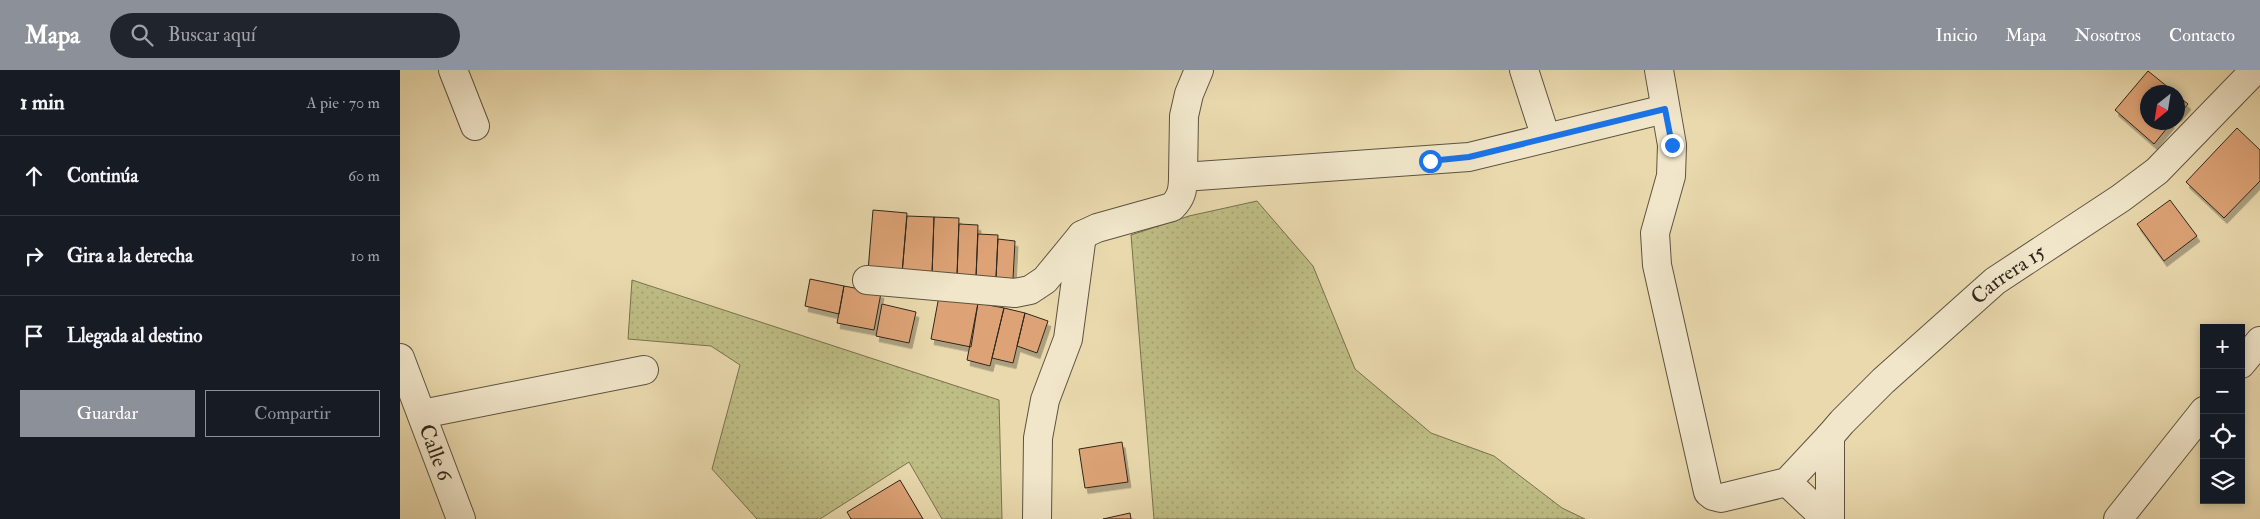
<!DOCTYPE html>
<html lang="es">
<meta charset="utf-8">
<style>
body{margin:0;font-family:"IM FELL Double Pica",serif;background:#20242c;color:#f1f3f6}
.controls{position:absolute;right:15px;bottom:15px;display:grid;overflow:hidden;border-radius:0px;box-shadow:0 2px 8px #0003}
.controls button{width:45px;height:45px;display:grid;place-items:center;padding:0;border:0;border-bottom:1px solid #363941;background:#171b24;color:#f1f3f6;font:25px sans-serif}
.compass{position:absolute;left:1740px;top:15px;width:45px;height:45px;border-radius:50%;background:#171b24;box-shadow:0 2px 8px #0003;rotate:210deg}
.stop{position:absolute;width:15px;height:15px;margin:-11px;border:4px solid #1a73e8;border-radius:50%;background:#fff}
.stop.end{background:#1a73e8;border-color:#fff;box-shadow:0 1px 5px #0008}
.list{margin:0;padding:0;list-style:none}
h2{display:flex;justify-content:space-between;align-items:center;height:65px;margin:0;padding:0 20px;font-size:21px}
h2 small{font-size:16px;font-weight:400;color:#9ea1a6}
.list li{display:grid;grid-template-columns:32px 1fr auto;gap:15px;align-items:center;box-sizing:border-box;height:80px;padding:0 20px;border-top:1px solid #363941}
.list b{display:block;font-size:19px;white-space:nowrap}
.list em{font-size:16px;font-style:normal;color:#9ea1a6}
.actions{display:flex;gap:10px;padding:15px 20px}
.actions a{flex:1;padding:11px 0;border:1px solid #8c9099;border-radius:0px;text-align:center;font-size:18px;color:#8c9099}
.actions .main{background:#8c9099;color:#fff}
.icon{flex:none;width:28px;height:28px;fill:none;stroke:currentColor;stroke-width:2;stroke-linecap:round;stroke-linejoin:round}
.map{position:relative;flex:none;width:1860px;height:449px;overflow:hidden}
header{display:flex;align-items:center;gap:30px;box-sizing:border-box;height:70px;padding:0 25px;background:#8c9099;color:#fff}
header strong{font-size:24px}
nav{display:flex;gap:28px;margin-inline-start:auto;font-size:18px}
.search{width:350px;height:45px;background:#20242c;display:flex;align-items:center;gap:12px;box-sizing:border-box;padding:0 18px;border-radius:28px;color:#9ea1a6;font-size:19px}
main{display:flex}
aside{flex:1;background:#171b24}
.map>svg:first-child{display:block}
.grass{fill:url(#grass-dots);stroke:#777250}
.building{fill:#dda376;stroke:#30261c;filter:url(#shadow)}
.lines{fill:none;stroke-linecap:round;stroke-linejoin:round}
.minor-casing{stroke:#5e5340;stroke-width:30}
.minor{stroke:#f1e6ca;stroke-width:28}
.route{stroke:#1a73e8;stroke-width:6}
.labels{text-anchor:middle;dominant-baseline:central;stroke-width:5;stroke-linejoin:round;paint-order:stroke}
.street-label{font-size:21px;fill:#30261c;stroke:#f1e6ca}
</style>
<header>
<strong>Mapa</strong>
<div class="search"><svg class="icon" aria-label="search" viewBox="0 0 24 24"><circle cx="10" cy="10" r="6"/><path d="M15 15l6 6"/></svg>Buscar aquí</div>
<nav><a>Inicio</a><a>Mapa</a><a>Nosotros</a><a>Contacto</a></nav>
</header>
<main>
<aside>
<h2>1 min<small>A pie · 70 m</small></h2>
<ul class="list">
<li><svg class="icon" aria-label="ahead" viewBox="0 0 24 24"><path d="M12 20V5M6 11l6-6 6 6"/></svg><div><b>Continúa</b></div><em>60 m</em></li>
<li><svg class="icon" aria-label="right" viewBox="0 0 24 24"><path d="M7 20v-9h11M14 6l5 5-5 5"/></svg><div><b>Gira a la derecha</b></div><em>10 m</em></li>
<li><svg class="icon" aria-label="arrive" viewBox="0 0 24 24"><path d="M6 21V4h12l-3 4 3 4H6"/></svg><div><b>Llegada al destino</b></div></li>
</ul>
<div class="actions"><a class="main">Guardar</a><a>Compartir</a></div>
</aside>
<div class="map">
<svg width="1860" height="449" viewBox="0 0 1860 449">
<defs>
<pattern id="grass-dots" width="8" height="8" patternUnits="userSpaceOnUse" patternTransform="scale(1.25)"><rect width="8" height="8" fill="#bebd84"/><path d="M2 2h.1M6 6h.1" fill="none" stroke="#a4a271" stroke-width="1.8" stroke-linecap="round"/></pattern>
<filter id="shadow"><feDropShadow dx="3" dy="5.5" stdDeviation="0" flood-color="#0004"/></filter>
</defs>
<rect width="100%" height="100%" fill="#e9d9ad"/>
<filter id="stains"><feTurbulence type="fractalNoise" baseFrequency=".004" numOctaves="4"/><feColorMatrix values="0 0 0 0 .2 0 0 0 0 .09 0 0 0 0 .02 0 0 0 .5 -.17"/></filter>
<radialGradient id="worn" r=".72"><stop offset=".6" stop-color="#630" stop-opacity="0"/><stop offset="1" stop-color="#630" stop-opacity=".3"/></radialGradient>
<path class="grass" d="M857,131L913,196L955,299L1031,363L1094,386L1162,438L1185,449H754L731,165L789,146Z
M232,210L599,330L602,449H542L509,392L420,449H357L312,399L340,295L311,276L228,269Z"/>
<path class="building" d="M1748,1L1774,22H1748V52H1772L1754,74L1715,40Z
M1778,26L1788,34L1778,46Z
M1837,58L1860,80V111L1824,148L1786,112Z
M1770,130L1797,166L1764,191L1737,154Z
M473,140L507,143L502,204L468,201Z
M507,146L534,147L532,205L502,204Z
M534,147L559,148L557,206L532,205Z
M559,154L578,155L576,207L557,206Z
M578,164L598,165L596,208L576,207Z
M598,169L615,171L613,209L596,208Z
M410,209L444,216L439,244L405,236Z
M444,216L481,223L474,260L437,253Z
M539,226L578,233L571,277L531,269Z
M578,233L604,238L590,296L567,290Z
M482,234L516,242L509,273L476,266Z
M604,238L625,243L613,293L592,288Z
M625,243L648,251L637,283L617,276Z
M722,372L728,412L685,418L679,379Z
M500,410L523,449H451L447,442Z
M730,443L731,449H703Z"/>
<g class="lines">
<g class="minor-casing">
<g id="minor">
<path d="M53,0L75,56"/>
<path d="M1124,0L1146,68"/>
<path d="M1259,0L1272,75L1271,106L1255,163L1257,195L1308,422L1313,426L1321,428L1387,412L1430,366"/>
<path d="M783,107L784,46L789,24L799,0"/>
<path d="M467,210L615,223L630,220L645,210L682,165L697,158L772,137C781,128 783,121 783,107L1069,87L1265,39"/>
<path id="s1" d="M0,288L61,449"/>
<path d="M1841,294L1860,271"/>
<path d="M22,344L244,300"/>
<path d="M1387,412L1426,449"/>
<path d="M637,449L638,368L645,330L668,269L682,165"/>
<path id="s2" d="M1430,449V366L1442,352L1483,311L1595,211L1721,128L1757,101L1855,0"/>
<path d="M1718,449L1804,341"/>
</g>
</g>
<use href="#minor" class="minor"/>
</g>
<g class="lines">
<path class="route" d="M1030,91L1069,87L1265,39L1272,75"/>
</g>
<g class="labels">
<g class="street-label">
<text stroke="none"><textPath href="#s2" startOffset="324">Carrera 15</textPath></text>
<text stroke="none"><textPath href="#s1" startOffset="101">Calle 6</textPath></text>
</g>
</g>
<rect width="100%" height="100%" filter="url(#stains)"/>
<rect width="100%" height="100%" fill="url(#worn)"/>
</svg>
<div class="controls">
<button>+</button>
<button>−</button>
<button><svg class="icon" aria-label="locate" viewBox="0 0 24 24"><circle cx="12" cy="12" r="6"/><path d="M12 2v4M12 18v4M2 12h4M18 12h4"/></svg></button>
<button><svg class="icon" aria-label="layers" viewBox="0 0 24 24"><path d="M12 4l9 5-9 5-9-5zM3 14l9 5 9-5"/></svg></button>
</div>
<svg class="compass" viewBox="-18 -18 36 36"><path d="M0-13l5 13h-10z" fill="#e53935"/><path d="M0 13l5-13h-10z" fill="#9ea1a6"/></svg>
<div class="stop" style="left:1030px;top:91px"></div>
<div class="stop end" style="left:1272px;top:75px"></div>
</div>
</main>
